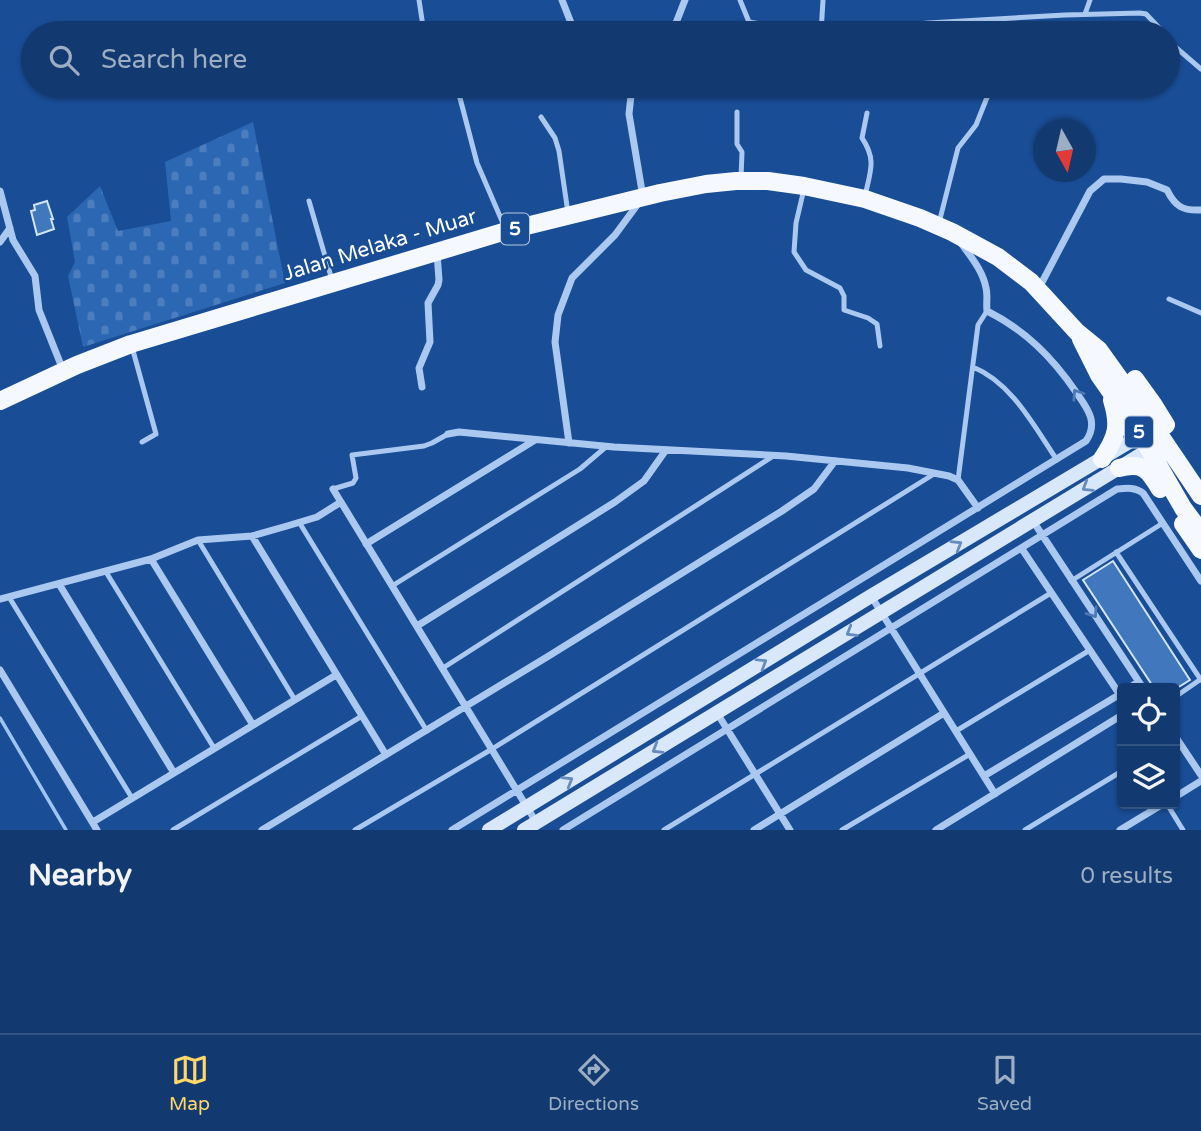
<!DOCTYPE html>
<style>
body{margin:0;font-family:"Varela Round",sans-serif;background:#1c4175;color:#f1f3f6}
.controls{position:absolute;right:21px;bottom:21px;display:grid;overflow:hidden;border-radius:7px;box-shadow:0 2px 5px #0004}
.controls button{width:63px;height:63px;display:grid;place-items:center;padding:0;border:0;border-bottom:2px solid #325483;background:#133a70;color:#f1f3f6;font:35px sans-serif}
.compass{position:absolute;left:1033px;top:119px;width:63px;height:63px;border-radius:50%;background:#133a70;box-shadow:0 2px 5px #0004;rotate:172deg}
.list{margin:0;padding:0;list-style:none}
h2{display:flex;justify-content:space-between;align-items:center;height:91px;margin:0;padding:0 28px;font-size:30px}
h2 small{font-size:23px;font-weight:400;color:#9dadc3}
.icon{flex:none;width:38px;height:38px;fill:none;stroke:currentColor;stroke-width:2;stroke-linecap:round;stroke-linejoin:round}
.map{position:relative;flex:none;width:1201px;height:830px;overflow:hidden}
.search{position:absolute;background:#133a70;box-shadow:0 2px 5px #0004;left:21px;right:21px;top:21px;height:77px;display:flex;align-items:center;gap:18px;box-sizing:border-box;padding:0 24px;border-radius:38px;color:#9dadc3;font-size:26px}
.sheet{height:203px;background:#133a70}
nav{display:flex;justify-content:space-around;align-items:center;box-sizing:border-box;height:98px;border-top:2px solid #325483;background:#133a70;font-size:19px;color:#9dadc3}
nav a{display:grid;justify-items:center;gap:4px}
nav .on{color:#ffd76b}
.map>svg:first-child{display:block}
.cemetery{fill:url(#cemetery-stones)}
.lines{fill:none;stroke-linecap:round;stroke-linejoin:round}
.stream{stroke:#9ec4f3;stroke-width:3.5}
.building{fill:#4177bd;stroke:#d2e4fb;stroke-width:2}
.lane{stroke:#abc9f0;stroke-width:5}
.street{stroke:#abc9f0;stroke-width:7}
.secondary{stroke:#d9e7fb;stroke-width:14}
.primary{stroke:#f5f9ff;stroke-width:18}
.oneway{stroke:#4c78b6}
.oneway2{stroke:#668bbe}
.labels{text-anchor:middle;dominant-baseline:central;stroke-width:5;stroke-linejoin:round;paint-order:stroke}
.shield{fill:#194d96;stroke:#bacae0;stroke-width:2}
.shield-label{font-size:19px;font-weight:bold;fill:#fff}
.street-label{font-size:21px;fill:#fff;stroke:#194d96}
</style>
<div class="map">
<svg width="1201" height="830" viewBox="0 0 1201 830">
<defs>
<pattern id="cemetery-stones" width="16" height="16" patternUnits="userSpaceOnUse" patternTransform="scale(1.75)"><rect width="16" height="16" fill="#2c67b4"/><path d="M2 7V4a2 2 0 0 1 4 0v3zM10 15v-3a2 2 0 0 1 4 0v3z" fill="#4c7ebf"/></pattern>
</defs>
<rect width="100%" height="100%" fill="#194d96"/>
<path class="cemetery" d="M253,122L285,283L83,347L68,276L75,262L67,217L100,186L118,231L171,221L165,162Z"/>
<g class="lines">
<path class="stream" d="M0,718L66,830"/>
</g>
<path class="building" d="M47,201L53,219H51L54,229L37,235L31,211L35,210L34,205Z
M1113,561L1190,680L1177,688H1154L1083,580Z"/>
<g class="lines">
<path class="lane" d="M419,0L424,33
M740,0L749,22L815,33
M1085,14L1090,0
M821,33L823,0
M833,33L928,23L1065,15L1140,13L1146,14L1164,33
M1168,39L1173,45L1201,69
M451,86L460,98L477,163L505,228
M737,112V144L742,152L741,178
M541,117L555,138L559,151L568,213
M804,189L796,223L794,252L806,270L840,288L844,296V310L868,318L877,324L880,346
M865,196C870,172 877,160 862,138L867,113
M309,201L332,280
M939,223L958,148L976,125L990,90
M1169,299L1201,313
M132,347L156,434L142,442
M973,367C1012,383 1034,426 1057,460
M958,480L978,325L987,311
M333,489L353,483L356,478L352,455L424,446L432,443L448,434
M299,522L427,731
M198,540L295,700
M1116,552L1201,680
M106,572L214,748
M1071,581L1163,523
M392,586L580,469L607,446
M9,597L132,798
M443,668L775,455
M1175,697L1201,679
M956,731L1090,650
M1167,804L1183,830
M173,830L362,716
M355,830L492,749L934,474
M664,830L1051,593
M842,830L970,754
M1025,830L1122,771"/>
<path class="street" d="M562,0L575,33
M672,33L685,0
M0,191L13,240L35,276L39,310L63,370
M0,242L10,228
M1039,288L1090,191L1104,179H1121L1147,182L1167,190C1175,206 1182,211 1201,210
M422,387L419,368L430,342L428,303L438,285L439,280L437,253
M448,434L459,432L614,447L786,456L908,468L949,476L958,480L978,508
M569,443L555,342L558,315L572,278L615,235L643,197L629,114L632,86
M333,489L536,822
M1033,521L1143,688
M252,536L386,755
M366,544L535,440
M1022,549L1120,695
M151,559L253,725
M59,584L174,773
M871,596L995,794
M0,599L151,559L198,540L252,536L287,526L317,517L341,502
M417,626L615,502L644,481L666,450
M0,670L97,830
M1129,688L1138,682
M717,713L790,830
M1175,736L1201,775
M984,776L1122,693
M1175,797L1201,781
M93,822L336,675
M262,830L547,657L782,511L814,489L835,461
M452,830L1086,441C1099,422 1087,408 1076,392C1052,357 1025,330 987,311C986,303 988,295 986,288C983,271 971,257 961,243
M563,830L1117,489C1127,488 1135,487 1143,493L1201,581
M754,830L944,713
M936,830L1122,715
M1120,830L1163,804"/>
<path class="secondary" d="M489,830L871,596L1141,435L1150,433
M524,830L1150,449L1153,442"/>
<path class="primary" d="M1081,339L1099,375L1141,435L1183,508L1201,532
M1135,379L1153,404L1166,425
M0,401L77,365L131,344L506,231L660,193L706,184L736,181H768L804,186L865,199L920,218L952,232L998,257L1031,282L1077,332L1099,350L1157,431L1201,496
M1102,459C1117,437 1120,426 1112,400
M1119,468C1143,462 1148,469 1160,489
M1183,524L1201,550"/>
</g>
<defs><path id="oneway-chevron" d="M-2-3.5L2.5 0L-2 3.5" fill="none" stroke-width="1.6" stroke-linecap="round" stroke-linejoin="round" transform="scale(1.75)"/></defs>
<g class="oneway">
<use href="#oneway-chevron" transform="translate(1077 394) rotate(-124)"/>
<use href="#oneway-chevron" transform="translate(1093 613) rotate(56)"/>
</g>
<g class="oneway2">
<use href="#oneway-chevron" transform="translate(1087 487) rotate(148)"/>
<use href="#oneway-chevron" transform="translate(957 545) rotate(-31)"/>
<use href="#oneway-chevron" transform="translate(851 632) rotate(149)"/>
<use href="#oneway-chevron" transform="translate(762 663) rotate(-31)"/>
<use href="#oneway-chevron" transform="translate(657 749) rotate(149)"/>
<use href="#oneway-chevron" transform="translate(568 781) rotate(-31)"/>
</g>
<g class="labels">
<g class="shield">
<rect x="501" y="213.5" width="28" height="31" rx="5"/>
<rect x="1125" y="416.5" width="28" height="31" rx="5"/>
</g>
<g class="shield-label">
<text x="515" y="229">5</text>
<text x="1139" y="432">5</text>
</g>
<g class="street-label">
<text transform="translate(380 245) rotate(-17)">Jalan Melaka - Muar</text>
</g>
</g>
</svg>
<div class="controls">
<button><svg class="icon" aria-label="locate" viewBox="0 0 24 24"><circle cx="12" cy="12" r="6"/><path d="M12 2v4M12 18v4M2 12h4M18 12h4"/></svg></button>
<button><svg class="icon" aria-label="layers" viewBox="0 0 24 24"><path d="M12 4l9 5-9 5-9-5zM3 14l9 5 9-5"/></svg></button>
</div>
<svg class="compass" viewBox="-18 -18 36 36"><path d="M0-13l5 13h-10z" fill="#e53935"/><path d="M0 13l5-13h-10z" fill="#9dadc3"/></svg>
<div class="search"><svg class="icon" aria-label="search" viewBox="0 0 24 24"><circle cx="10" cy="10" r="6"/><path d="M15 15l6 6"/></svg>Search here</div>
</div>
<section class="sheet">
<h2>Nearby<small>0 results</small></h2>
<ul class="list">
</ul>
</section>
<nav>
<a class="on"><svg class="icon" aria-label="map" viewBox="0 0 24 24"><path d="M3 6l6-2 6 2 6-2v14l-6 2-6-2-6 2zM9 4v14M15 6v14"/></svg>Map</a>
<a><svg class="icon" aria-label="directions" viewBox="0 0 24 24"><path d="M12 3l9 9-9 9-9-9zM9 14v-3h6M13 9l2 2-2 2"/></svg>Directions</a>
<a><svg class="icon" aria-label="saved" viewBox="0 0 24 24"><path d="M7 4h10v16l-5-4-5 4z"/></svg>Saved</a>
</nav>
